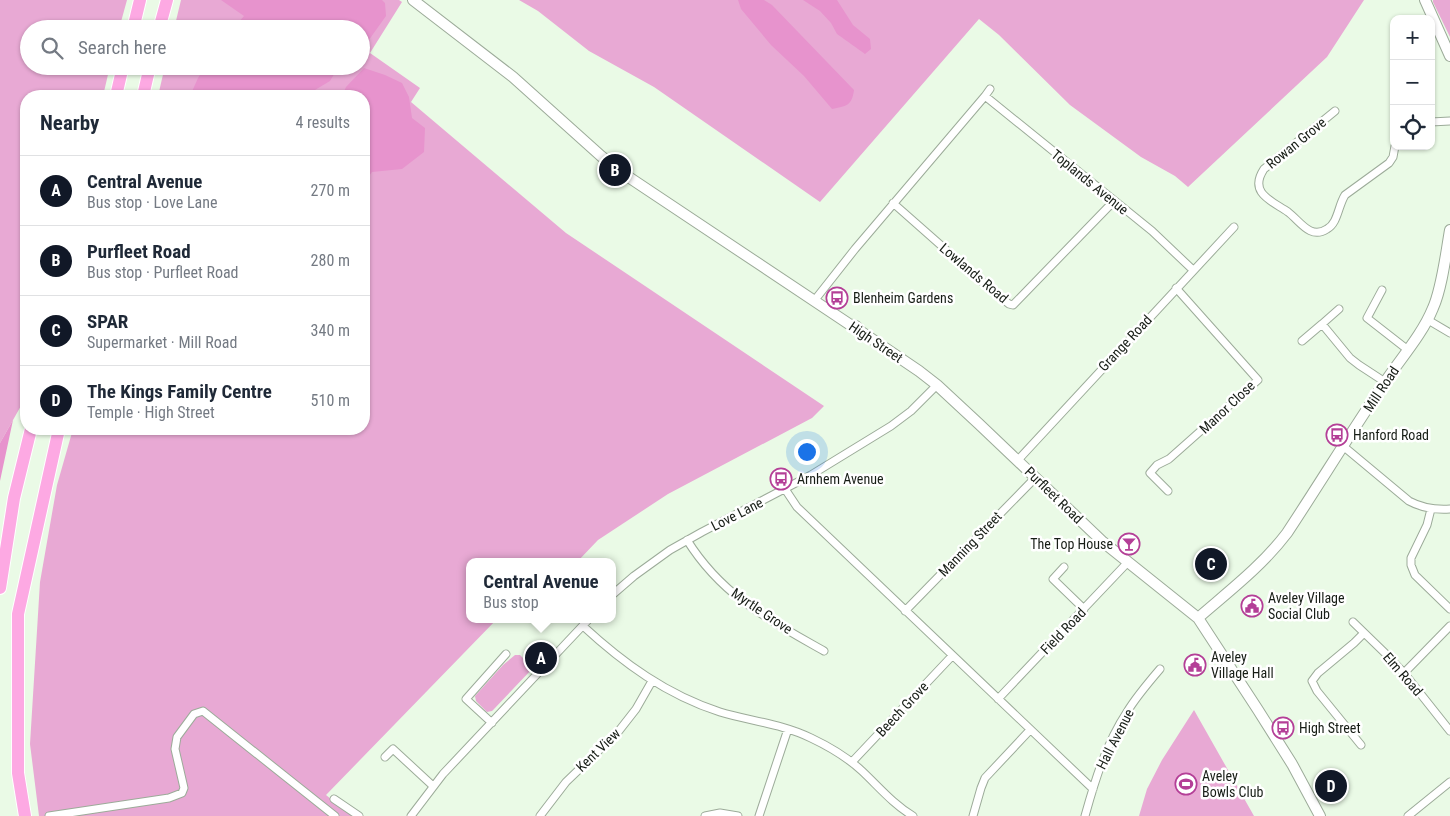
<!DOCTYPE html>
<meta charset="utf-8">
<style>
body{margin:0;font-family:"Roboto Condensed",sans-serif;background:#f2f2f3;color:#1f2937}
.controls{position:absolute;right:15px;top:15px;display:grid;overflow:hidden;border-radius:10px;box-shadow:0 1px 4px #0004}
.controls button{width:45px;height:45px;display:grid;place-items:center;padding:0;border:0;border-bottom:1px solid #e0e1e3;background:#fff;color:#1f2937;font:25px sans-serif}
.you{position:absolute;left:806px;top:451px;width:18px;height:18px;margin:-12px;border:4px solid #fff;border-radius:50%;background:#1a73e8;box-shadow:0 0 0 8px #1a73e833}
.badge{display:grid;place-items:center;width:32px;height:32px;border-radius:50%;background:#111827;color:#fff;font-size:16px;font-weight:700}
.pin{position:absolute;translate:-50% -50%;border:2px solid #fff;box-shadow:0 1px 5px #0006}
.popup{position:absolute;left:466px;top:558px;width:150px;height:65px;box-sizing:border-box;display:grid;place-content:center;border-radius:10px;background:#fff;filter:drop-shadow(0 1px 4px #0005);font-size:16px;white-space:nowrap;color:#747a83}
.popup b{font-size:19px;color:#1f2937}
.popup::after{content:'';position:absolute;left:50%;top:100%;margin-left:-10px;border:10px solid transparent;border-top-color:#fff}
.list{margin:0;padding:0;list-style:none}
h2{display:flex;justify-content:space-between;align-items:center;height:65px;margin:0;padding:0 20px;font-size:21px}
h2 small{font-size:16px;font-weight:400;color:#747a83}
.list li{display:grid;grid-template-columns:32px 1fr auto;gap:15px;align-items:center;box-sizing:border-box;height:70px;padding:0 20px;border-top:1px solid #e0e1e3}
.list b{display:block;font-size:19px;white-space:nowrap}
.list p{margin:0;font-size:16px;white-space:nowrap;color:#747a83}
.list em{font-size:16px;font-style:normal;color:#747a83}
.icon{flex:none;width:28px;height:28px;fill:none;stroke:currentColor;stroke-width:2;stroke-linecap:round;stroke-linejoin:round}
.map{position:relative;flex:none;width:1450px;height:816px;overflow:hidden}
.search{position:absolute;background:#fff;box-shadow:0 1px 4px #0004;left:20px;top:20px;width:350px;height:55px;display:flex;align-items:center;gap:12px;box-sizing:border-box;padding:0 18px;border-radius:28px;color:#747a83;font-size:19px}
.panel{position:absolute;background:#fff;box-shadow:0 1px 4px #0004;left:20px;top:90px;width:350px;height:345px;border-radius:20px}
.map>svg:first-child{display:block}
.green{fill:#e8a9d4}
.forest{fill:#e793cd}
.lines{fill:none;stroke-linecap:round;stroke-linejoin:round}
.street-casing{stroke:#9cab99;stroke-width:9}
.secondary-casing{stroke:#9cab99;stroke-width:12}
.highway-casing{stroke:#fff;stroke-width:14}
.street{stroke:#fff;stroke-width:7}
.secondary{stroke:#fff;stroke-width:10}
.highway{stroke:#fda9e3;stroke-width:12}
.labels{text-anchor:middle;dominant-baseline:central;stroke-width:5;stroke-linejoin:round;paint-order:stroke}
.street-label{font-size:14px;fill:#171d16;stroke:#fff}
.poi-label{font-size:14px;fill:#171d16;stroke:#fff;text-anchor:start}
</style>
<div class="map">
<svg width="1450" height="816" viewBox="0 0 1450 816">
<rect width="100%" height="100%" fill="#eafae6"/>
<path class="green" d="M0,0H127L119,29H29V66H110L103,96H26V397L0,443Z
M181,0H399L402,2L370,53L420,88L411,102L566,233L824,406L812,418L668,494L598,540L577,562H470V619H497L326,795L352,816H39L30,744L40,582L57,485L73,429H364V96H158L165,66H361V29H174Z
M519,0H1364L1327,57L1188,187L1175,176L1141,157L1070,105L999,35L979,19L820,202L654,87L589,51L538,11Z
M1433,0H1450V37L1433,2Z
M515,655H520L533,668L495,708L492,711L487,712L476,701L475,696L503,665Z
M1194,710L1254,816H1139L1147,789L1162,760Z"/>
<path class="forest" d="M221,0H382L385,3L386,16L361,51V29H233L244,16Z
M738,0H764L772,5L854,90C852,106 846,106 832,109L804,76L771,45L741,9Z
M803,0H837L853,25L870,39L871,49L865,54L837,34L831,23L820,11Z
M206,66H339L330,81L310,93L299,96H190L198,78Z
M364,68L385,75L402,83L409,97L412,118L425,128L424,152L402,169L372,172L364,183V96H342L346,87Z
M13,420L0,481V443Z"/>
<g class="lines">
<g class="street-casing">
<path id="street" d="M985,96L1152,231L1193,270
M1335,111L1264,169C1248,193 1272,201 1288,212C1300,221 1310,240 1327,229C1338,223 1338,206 1345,195L1389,163L1393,157L1395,146
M1431,122L1450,121
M893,203L995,293L1009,304L1013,305L1114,201
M1382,290L1367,318L1408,350
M814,301L855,249L985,96L990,89
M1428,320L1450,333
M1322,324L1339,309
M1302,341L1322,324L1350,358L1359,365L1385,382
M1343,446L1409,501C1422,508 1435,510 1450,509
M1018,460L1234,227
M785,489L797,507L1093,789
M1168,491L1150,473L1157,465L1169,459L1258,380L1176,288
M1431,509L1427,525L1411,558V565L1415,575L1450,609
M687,540C722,596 769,620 824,651
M1064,567L1053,579L1084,609
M612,595L634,576L670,550L702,532L811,475L891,426L911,411L937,385
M905,611L1036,477
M1353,622L1387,655L1404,673L1450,731
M583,626C623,663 667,695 720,712C750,721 783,724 811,738C830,747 847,757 862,771C879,787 893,804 913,816
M1404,673L1450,626
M998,699L1128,562
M492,723L466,699L506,654
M1361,745L1317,691L1312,681L1318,673L1354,643L1364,633
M385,757L393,749L433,786
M852,762L952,656
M334,799L359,816
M49,816L169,798L182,793L184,788L175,749L177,737L194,714L203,711L335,816
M411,816L443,774L589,619
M540,816L566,782L618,732L636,709L652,681
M705,816L720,813L738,816
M759,816L788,729
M973,816L981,788L985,778L1030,730
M1085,816C1095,780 1106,744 1127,712C1136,697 1148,683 1160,669
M1408,816L1450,782"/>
</g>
<g class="secondary-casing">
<path id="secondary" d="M413,0L513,77L601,156L624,174L849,324L856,326L860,331L919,371L937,385L979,424L1103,542L1198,618L1258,710L1292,764L1320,816
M1425,0L1450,56
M1198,618C1229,591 1262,566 1287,533C1320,483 1351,432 1385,382C1401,358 1422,335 1433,308C1442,288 1446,253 1450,230"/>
</g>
<g class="highway-casing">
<path id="highway" d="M133,29L140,0
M159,29L167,0
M116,96L123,66
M143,96L150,66
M0,588L14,498L31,429
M25,816L18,773V614L59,429"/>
</g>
<use href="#street" class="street"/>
<use href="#secondary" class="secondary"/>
<use href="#highway" class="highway"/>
</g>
<defs>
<g id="bus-ring" transform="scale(1.125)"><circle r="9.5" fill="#fff" stroke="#b43f97" stroke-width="1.5"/><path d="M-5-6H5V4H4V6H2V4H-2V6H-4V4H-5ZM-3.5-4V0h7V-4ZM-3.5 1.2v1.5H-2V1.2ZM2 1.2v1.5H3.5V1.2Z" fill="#b43f97"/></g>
<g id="bar-ring" transform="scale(1.125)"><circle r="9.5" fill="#fff" stroke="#b43f97" stroke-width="1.5"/><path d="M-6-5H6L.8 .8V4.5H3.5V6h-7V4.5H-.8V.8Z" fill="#b43f97"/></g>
<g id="civic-ring" transform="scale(1.125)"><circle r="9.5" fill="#fff" stroke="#b43f97" stroke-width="1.5"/><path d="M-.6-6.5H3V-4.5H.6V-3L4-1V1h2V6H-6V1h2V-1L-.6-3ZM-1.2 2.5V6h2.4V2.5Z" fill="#b43f97"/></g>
<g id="stadium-ring" transform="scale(1.125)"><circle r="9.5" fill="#fff" stroke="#b43f97" stroke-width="1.5"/><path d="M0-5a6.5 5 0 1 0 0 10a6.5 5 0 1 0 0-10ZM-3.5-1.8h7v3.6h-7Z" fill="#b43f97"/></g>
</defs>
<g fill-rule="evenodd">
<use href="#bus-ring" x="837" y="298"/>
<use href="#bus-ring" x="1337" y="435"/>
<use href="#bus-ring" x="781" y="479"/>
<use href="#bar-ring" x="1129" y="544"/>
<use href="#civic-ring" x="1252" y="606"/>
<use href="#civic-ring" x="1195" y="665"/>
<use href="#bus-ring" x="1283" y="728"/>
<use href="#stadium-ring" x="1186" y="784"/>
</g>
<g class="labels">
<g class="street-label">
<text transform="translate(1296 143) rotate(-39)">Rowan Grove</text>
<text transform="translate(1090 182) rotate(39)">Toplands Avenue</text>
<text transform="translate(974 273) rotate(40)">Lowlands Road</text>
<text transform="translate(876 342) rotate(34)">High Street</text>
<text transform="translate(1125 343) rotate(-47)">Grange Road</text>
<text transform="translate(1381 389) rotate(-56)">Mill Road</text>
<text transform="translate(1227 407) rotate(-43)">Manor Close</text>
<text transform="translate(1054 495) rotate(44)">Purfleet Road</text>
<text transform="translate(737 514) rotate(-27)">Love Lane</text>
<text transform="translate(970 544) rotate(-46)">Manning Street</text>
<text transform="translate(762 611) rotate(34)">Myrtle Grove</text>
<text transform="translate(1063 631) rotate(-46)">Field Road</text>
<text transform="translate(1403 674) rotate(49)">Elm Road</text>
<text transform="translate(902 709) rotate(-47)">Beech Grove</text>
<text transform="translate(1115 739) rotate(-63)">Hall Avenue</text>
<text transform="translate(598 750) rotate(-44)">Kent View</text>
</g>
<g class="poi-label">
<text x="853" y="298">Blenheim Gardens</text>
<text x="1353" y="435">Hanford Road</text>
<text x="797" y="479">Arnhem Avenue</text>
<text x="1113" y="544" text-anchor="end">The Top House</text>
<text x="1268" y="598">Aveley Village<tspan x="1268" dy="16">Social Club</tspan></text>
<text x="1211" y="657">Aveley<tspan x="1211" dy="16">Village Hall</tspan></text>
<text x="1299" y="728">High Street</text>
<text x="1202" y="776">Aveley<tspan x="1202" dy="16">Bowls Club</tspan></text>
</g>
</g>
</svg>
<div class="controls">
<button>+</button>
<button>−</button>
<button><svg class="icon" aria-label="locate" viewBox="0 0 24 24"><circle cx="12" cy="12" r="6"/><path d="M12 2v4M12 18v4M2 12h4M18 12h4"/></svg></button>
</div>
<div class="you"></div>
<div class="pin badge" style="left:541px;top:658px">A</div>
<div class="popup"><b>Central Avenue</b>Bus stop</div>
<div class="pin badge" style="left:615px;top:170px">B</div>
<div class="pin badge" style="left:1211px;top:564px">C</div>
<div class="pin badge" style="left:1331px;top:786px">D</div>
<div class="search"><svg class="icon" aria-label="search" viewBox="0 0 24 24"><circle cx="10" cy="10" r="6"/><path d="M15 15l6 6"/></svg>Search here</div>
<section class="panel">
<h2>Nearby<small>4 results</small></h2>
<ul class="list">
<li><span class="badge">A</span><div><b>Central Avenue</b><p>Bus stop · Love Lane</p></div><em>270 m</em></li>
<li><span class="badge">B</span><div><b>Purfleet Road</b><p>Bus stop · Purfleet Road</p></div><em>280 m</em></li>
<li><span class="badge">C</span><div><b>SPAR</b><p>Supermarket · Mill Road</p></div><em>340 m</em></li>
<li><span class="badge">D</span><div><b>The Kings Family Centre</b><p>Temple · High Street</p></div><em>510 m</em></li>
</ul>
</section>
</div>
